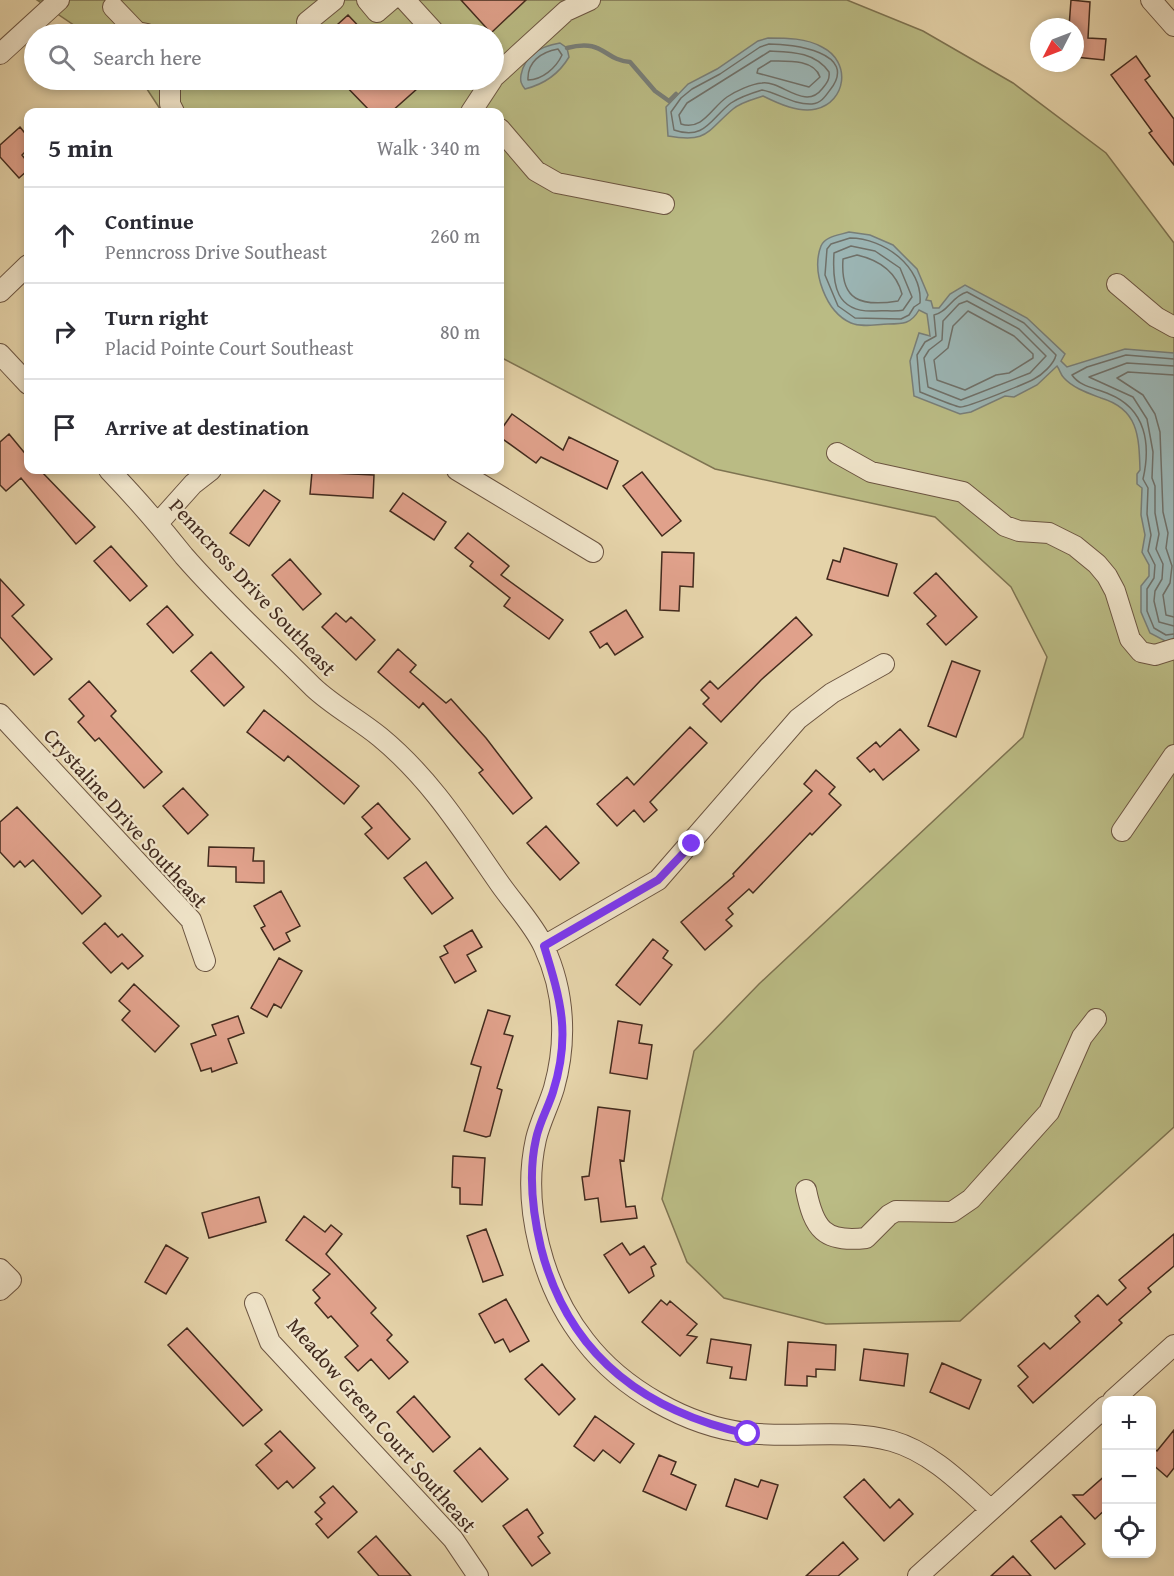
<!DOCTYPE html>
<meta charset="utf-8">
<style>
body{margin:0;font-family:"Gentium Book Plus",serif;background:#f2f2f3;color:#2b2b33}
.controls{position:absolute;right:18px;bottom:18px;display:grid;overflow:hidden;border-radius:12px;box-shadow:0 3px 9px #0003}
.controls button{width:54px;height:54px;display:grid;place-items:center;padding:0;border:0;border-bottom:2px solid #e1e1e2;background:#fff;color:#2b2b33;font:30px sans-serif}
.compass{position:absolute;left:1030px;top:18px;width:54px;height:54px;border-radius:50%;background:#fff;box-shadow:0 3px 9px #0003;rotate:228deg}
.stop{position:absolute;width:18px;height:18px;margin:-14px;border:4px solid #7c3aed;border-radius:50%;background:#fff}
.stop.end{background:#7c3aed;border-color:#fff;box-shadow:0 2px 6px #0008}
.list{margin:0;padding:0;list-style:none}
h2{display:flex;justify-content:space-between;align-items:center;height:78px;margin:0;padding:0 24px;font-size:26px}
h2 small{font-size:20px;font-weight:400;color:#7c7c81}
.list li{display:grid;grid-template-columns:39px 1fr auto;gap:18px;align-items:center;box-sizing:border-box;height:96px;padding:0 24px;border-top:2px solid #e1e1e2}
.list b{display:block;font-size:22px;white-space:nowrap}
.list p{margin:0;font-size:20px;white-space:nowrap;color:#7c7c81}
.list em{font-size:20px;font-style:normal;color:#7c7c81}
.icon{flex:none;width:33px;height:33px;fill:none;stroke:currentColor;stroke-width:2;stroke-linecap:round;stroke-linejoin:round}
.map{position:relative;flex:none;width:1174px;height:1576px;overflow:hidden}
.search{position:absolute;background:#fff;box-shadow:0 3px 9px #0003;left:24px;top:24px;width:480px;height:66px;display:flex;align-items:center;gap:15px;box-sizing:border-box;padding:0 21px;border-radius:33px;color:#7c7c81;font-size:22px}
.panel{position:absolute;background:#fff;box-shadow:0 3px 9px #0003;left:24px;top:108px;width:480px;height:366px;border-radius:12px}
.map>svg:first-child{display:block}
.green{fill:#babb84;stroke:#7e7351;stroke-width:1.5}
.water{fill:#9bb5b4;stroke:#787e78;stroke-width:1.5}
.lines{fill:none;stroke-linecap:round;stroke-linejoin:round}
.shore{stroke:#6f7069;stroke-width:1.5}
.stream{stroke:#787e78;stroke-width:4.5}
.building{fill:#e0a18b;stroke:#432b1e;stroke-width:1.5}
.minor-casing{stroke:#6c5541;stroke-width:22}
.minor{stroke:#eee2c7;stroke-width:20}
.route{stroke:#7c3aed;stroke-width:8}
.labels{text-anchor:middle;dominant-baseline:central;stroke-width:4.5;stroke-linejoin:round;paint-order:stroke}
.street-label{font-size:21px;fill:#432b1e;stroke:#eee2c7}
</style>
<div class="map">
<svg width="1174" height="1576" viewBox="0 0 1174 1576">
<rect width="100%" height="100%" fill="#e5d3a9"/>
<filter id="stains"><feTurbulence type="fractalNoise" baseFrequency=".00333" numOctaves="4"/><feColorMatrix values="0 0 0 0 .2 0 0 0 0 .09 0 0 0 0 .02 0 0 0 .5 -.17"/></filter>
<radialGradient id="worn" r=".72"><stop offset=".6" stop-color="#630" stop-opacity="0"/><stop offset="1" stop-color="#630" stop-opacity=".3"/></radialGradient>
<path class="green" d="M37,0H847L923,31L1013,83L1106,153L1174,243V1127L960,1321L826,1324L724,1298L687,1262L662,1199L694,1051L759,984L1023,737L1047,657L1011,587L935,517L715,469L500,357V112H162L141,80H494V34H87Z"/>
<path class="water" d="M768,38C787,38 806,38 822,47C852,62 846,102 816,109C799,113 779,104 763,96C754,99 741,102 733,109C706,132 708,143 668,136L666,107L688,84L717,69L758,41Z
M560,43L567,48L569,57C559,74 545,84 525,89C521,84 520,81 521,75C525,54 541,46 560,43Z
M849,232L870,235L893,245L917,269L928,295L926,300L931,301L933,308H939L950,294L965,285L1027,318L1065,354L1061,361L1067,367L1125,349L1174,353V638L1167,642L1150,633L1141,612V586L1149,576V565L1142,552L1145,535L1141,515L1142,488L1137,484V474L1140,470C1139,435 1138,409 1101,398C1088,393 1073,388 1064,378C1060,374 1060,370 1057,366L1037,385L1014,397L1005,396L971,412L960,414L914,396L910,361L919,333L930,336L927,314L919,310C911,324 903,324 888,324C877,324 862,328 851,323C826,312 811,272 821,246C825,236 840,235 849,232Z"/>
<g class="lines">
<path class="shore" d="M769,44C792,44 860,52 830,90C825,97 821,103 812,104C793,105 779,93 762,90C752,93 740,97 731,103C711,118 705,141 674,130L671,112L681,98L692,89L720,74L760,47Z
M558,49L562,55C556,68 542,80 528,80C527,62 541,52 558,49Z
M770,51C792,52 815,52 829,72C830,79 827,83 822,89C805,111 781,80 762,83C751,84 736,91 727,97C712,107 703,131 681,124L679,115L687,103Z
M771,61C787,61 814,59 820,77L809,87L757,73L758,69Z
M850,238C884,238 923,267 920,303L914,307L909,315L901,319L855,318L838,306L825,275L827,249L831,244Z
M851,246L875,251L900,268L912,297L903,310C895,312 884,310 875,311C836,313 832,285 834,253Z
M857,255C879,260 896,271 902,294L898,301C861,307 840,301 843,259Z
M967,292L1024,323L1056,355C1054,364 1042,375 1034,379C1027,383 966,408 960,407C956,407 925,394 920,392L917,355L925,342L936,336L934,315C948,312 952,296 967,292Z
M967,301L1019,329L1046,356L1030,373L961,400L928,387L924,358L929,350L942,340L943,321L959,304Z
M968,311L1014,336L1033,354V358L1009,373L996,375L965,390L937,380L934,360L948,348L953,326Z
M1174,359L1126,355L1087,367L1072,375C1080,387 1096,388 1109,394C1146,409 1151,444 1143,479L1148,488L1147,514L1151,535L1148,551L1155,565L1154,578L1147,589V611L1154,628L1166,635L1174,634
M1174,366L1127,363L1089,377L1133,397L1147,419L1153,452L1152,478L1155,486V513L1159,534L1156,549L1163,564L1162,579L1155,591L1154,601L1159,622L1174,626
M1174,375L1128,372L1117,378L1143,395L1155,414L1160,432L1163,512L1168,533L1166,548L1172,566L1170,583L1163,595L1166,615L1174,617"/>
<path class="stream" d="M567,48C604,38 603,60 630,62L655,91L669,101L676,94"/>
</g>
<path class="building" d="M461,0H526L491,33Z
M1071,0L1090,2L1088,38L1106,39L1104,60L1075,57V27H1069Z
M348,15L366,34H327Z
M1136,56L1150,76L1145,80L1174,119V165L1149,133L1152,131L1111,75Z
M340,80H427L391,112H371Z
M20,127L28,137V149L22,155L28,163V170L19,178L0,157V145Z
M512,414L563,450L569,437L618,461L607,489L541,457L536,463L500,437V431Z
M9,434L28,457V470H40L95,527L76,544L21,478L6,491L0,485V442Z
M312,472L374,475L373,498L310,494Z
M642,472L681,521L662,536L623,486Z
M264,490L280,501L249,546L230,533Z
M403,493L446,522L434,540L390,511Z
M468,533L509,566L501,575L563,620L549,639L504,606L510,598L470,566L473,562L455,548Z
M111,546L147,586L130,601L94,561Z
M844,548L897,564L888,596L827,579L833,560L840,562Z
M662,552L694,553L693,587L680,586L679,611L660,610Z
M290,559L321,594L303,610L272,575Z
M936,573L977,617L946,645L927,624L936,616L914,593Z
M0,579L24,605L12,616L52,659L34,675L0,637Z
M167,606L193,635L173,653L147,624Z
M626,610L643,637L615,655L607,643L600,648L590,632Z
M336,613L346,622L351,617L375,640L356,660L322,627Z
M796,617L812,635L761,680L721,722L703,704L709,698L701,690L710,681L718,689Z
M398,649L416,665L410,672L446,703L451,699L486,738L532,798L513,814L479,773L483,770L423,703L419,708L378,672Z
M211,652L244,687L224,706L191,671Z
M952,661L980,671L956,737L928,726Z
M89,681L116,711L111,716L162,772L144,788L99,738L95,741L78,722L84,716L69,699Z
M264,710L359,786L344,804L288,756L284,761L247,732Z
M690,727L707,743L650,802L657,810L644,822L634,810L617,826L597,804L627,777L634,785Z
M900,729L919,750L883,780L874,769L870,772L857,758L876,742L880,747Z
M816,770L835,787L829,794L841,805L812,835L810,833L753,893L749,889L728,908L733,914L726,920L732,926L705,950L681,922L734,876L733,874L812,791L804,784Z
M183,788L208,815L188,834L163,806Z
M378,803L410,839L388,859L365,834L372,828L362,817Z
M17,807L101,896L82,914L33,860L25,867L20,861L14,867L0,852V822Z
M546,826L579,863L560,880L527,843Z
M209,847L254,848L253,861H264V883L236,882V867L208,866Z
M426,862L453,898L432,914L404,878Z
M281,891L300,926L286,933L290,941L274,950L261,928L265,926L254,906Z
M105,923L118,937L122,934L143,956L128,969L122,963L111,973L83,943Z
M472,930L482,947L467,955L476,971L455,983L440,957L448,953L444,946Z
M653,939L668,951L663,958L672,965L640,1005L616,985Z
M279,958L302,971L281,1008L274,1004L267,1017L251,1008Z
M134,984L179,1026L155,1052L122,1020L130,1011L119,1001Z
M488,1010L510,1016L504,1034L513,1036L497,1088L502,1090L490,1136L486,1137L464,1131L481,1067L471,1064Z
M238,1016L244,1033L228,1039L237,1063L212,1072L211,1068L201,1071L191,1044L216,1035L212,1025Z
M618,1021L642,1025L639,1043L652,1045L647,1079L610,1073Z
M598,1107L630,1111L624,1161L620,1160L626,1207L635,1206L637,1218L601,1222L598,1198L585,1200L582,1177L589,1176Z
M453,1156L485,1158L482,1205L460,1204V1188L452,1187Z
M259,1197L266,1222L209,1238L202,1213Z
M304,1216L325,1232L331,1225L342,1234L326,1254L376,1308L371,1313L392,1335L387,1340L408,1362L389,1379L371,1359L358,1371L345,1357L358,1346L331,1316L328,1318L315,1303L320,1298L313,1290L330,1274L286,1240Z
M486,1229L503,1275L483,1282L467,1236Z
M1174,1234V1266L1148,1288L1151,1292L1119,1320L1122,1323L1033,1403L1018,1386L1028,1377L1018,1366L1044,1343L1050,1349L1080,1322L1075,1316L1098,1295L1107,1305L1126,1288L1119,1280Z
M622,1243L630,1255L644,1246L656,1264L651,1267L654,1276L629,1293L604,1255Z
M166,1245L188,1258L166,1294L145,1282Z
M506,1299L529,1341L510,1352L503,1339L495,1343L479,1314Z
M661,1300L667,1305L670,1301L697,1324L687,1335L697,1337L680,1356L642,1322Z
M187,1328L262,1410L243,1426L168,1345Z
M711,1339L751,1345L746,1380L730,1378L732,1367L707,1363Z
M788,1342L836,1345L835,1370L816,1369V1377L807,1376V1386L785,1385Z
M864,1349L908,1354L904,1386L860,1380Z
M942,1363L981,1380L969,1409L930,1392Z
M542,1364L575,1399L559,1415L525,1379Z
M414,1396L450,1437L433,1452L397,1412Z
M595,1416L634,1444L620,1463L603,1450L594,1461L574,1446Z
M1174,1430V1468L1167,1477L1152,1464V1447L1157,1451Z
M280,1431L315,1468L293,1488L287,1481L278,1489L256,1465L272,1451L265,1444Z
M480,1448L508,1479L482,1502L454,1471Z
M659,1455L676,1462L671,1474L696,1485L686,1510L643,1491Z
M1107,1474V1508L1095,1519L1073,1495H1083Z
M735,1479L758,1487L761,1480L778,1485L767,1519L726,1506Z
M864,1479L890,1508L899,1499L913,1514L884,1541L844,1497Z
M333,1486L357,1512L328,1538L316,1524L322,1519L315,1512L325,1503L320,1497Z
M527,1509L543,1533L538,1537L550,1553L532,1566L503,1526Z
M1061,1516L1085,1544L1055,1569L1031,1541Z
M376,1536L411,1576H379L358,1552Z
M843,1542L858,1559L838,1576H806Z
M1013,1556L1031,1576H991Z"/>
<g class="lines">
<g class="minor-casing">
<path id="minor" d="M367,0L377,12L391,0
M405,0L436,34
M1151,0L1174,26
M113,7L137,32L147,34
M307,22L334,0
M0,54L59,0
M494,77L566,11L590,0
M170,80V104L174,112
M471,112L492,80
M500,129L536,171L557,183L664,204
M1117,284L1156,317L1174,327
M0,292L28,265
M0,354L28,384
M837,453L871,472L963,492L1005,526L1019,531L1049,533L1075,546L1097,564L1107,576L1115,591L1130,639L1141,652L1155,655L1174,649
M109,470C136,498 160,526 184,556C224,602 270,644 313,687C333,706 358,719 380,737C431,779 463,831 500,884C514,904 534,925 544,947C565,992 567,1042 554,1088C549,1105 540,1122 536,1139C521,1206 543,1288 585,1341C622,1389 687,1426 747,1433C796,1439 844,1428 892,1441C931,1452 962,1484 991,1510
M457,470L593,552
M159,522L193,484L211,470
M0,714L191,920L205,961
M1122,831L1174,755
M544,946L658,880L798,719L832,693L884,664
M806,1190C814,1229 824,1243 866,1238L889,1215L896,1211L952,1212L971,1199L1049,1112L1082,1037L1096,1019
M0,1269L11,1280L0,1290
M255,1303L270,1342L453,1539L478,1576
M1113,1400L1174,1345
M918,1576L1106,1406"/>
</g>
<use href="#minor" class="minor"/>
</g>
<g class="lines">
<path class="route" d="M692,844L658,880L544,946C561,1001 571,1035 553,1092C548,1108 539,1123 536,1139C528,1174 533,1214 541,1248C568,1354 643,1411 748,1434"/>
</g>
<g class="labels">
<g class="street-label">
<text transform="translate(253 587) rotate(47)">Penncross Drive Southeast</text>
<text transform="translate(126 818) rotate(48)">Crystaline Drive Southeast</text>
<text transform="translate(382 1425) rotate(49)">Meadow Green Court Southeast</text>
</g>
</g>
<rect width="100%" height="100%" filter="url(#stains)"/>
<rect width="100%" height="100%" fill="url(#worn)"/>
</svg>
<div class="controls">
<button>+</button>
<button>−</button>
<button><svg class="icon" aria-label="locate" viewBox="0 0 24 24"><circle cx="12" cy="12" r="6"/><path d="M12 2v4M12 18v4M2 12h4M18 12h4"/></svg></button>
</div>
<svg class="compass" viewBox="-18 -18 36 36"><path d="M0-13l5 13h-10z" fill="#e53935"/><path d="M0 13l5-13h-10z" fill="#7c7c81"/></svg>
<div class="stop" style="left:748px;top:1434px"></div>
<div class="stop end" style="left:692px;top:844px"></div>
<div class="search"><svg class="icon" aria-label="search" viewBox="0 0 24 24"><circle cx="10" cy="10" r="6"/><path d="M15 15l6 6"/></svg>Search here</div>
<section class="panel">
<h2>5 min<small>Walk · 340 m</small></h2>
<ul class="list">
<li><svg class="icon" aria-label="ahead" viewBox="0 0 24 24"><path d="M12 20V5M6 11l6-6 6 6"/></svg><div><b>Continue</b><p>Penncross Drive Southeast</p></div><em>260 m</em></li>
<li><svg class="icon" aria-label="right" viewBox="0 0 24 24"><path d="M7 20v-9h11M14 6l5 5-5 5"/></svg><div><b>Turn right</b><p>Placid Pointe Court Southeast</p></div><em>80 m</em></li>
<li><svg class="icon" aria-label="arrive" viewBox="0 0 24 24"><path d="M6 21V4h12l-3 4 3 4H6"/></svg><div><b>Arrive at destination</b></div></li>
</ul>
</section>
</div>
